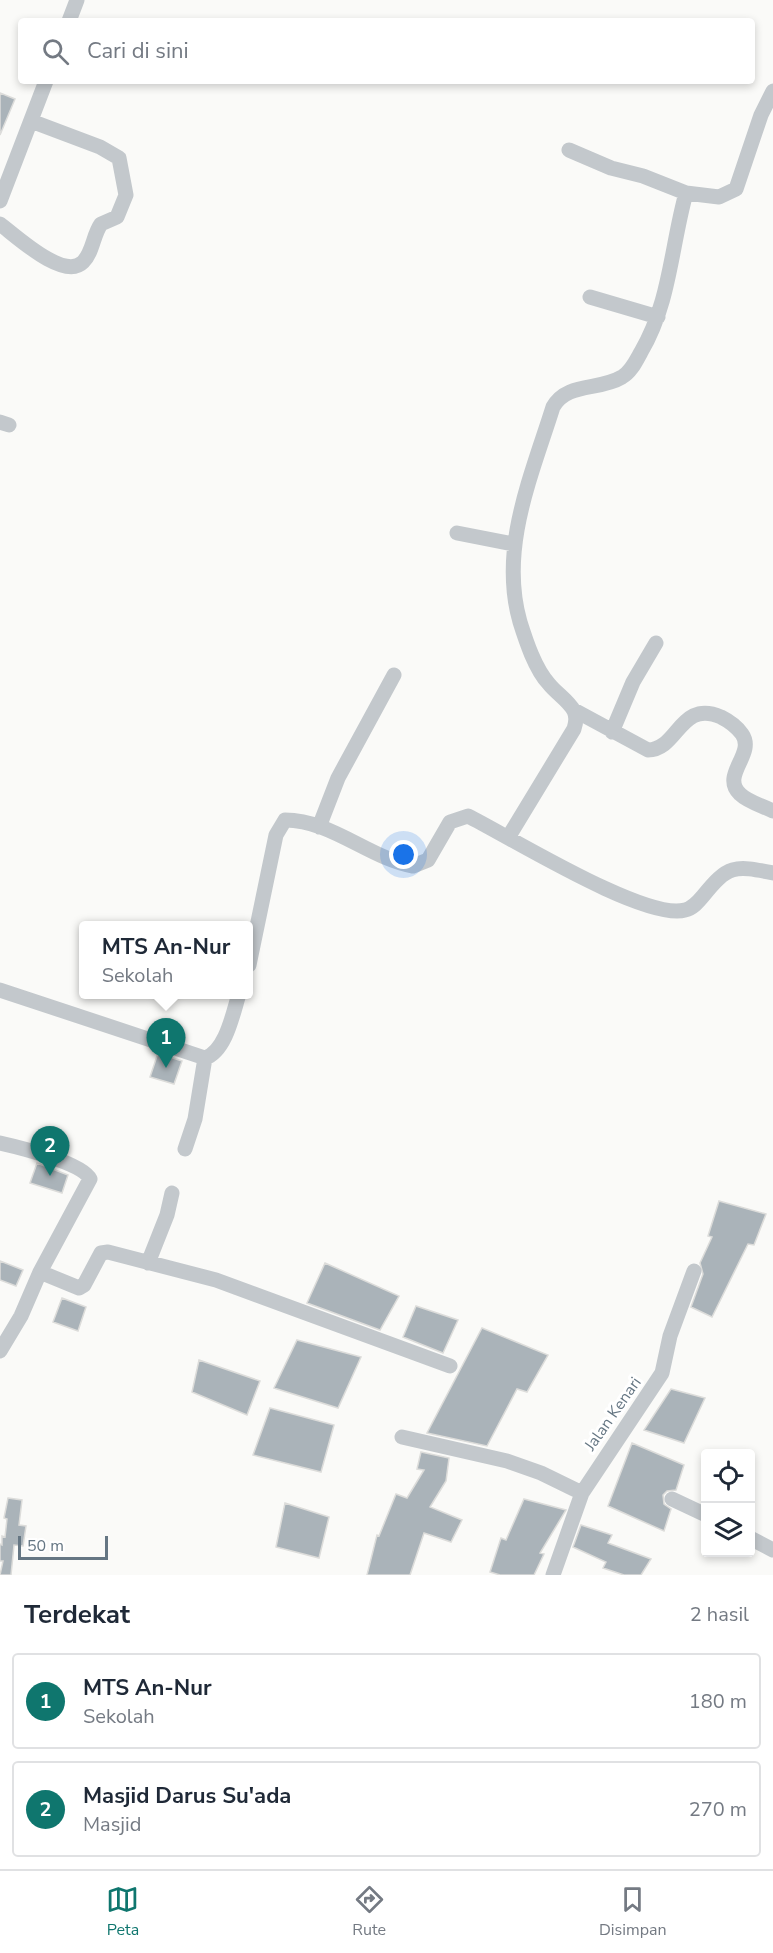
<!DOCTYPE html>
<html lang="id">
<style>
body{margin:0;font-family:"Nunito Sans",sans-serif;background:#f2f2f3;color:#1f2937}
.controls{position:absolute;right:18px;bottom:18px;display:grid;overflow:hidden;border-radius:6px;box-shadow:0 3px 9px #0003}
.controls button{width:54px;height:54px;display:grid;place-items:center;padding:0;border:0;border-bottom:2px solid #e0e1e3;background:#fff;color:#1f2937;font:30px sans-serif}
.scale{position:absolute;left:18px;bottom:15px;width:90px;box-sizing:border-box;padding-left:6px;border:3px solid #657683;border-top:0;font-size:16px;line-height:21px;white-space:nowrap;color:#657683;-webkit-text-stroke:4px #fff;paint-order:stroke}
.you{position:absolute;left:404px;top:855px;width:21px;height:21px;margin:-15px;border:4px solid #fff;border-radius:50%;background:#1a73e8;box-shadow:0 0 0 9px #1a73e833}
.badge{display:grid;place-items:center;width:39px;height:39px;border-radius:50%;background:#0f766e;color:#fff;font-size:20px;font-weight:700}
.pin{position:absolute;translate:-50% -50px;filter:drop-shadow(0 2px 3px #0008)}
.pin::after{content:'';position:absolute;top:32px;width:21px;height:18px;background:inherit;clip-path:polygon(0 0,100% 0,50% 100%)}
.popup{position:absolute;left:79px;top:921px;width:174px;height:78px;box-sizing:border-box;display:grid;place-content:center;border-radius:6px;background:#fff;filter:drop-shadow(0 2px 4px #0005);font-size:20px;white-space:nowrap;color:#747a83}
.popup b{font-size:22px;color:#1f2937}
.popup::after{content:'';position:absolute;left:50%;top:100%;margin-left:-12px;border:12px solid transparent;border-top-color:#fff}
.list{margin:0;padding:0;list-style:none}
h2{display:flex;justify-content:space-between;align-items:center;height:78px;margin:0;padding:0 24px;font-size:26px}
h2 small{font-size:20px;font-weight:400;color:#747a83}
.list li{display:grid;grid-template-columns:39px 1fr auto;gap:18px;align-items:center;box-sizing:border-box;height:96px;margin:0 12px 12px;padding:0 12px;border:2px solid #e0e1e3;border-radius:6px}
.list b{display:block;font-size:22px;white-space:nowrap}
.list p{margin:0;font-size:20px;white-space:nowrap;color:#747a83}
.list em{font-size:20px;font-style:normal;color:#747a83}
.icon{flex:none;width:33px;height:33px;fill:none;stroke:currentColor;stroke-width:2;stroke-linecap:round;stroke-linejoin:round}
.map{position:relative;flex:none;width:773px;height:1575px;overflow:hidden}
.search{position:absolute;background:#fff;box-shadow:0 3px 9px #0003;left:18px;right:18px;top:18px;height:66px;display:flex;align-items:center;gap:15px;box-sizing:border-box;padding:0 21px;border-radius:6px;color:#747a83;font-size:22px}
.sheet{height:294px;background:#fff}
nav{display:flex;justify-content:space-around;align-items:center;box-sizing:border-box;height:84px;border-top:2px solid #e0e1e3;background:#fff;font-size:16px;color:#747a83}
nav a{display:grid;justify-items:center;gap:3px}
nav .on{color:#0f766e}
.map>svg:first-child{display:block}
.building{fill:#aab3b9;stroke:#dcdcda;stroke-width:1.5}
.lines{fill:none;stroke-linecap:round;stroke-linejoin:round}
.minor{stroke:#c3c8cc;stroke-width:15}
.labels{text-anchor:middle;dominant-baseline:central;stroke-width:6;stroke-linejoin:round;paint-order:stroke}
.street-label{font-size:16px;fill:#657683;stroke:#fff}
</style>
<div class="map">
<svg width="773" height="1575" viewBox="0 0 773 1575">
<rect width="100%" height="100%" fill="#fafaf8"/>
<path class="building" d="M0,93L15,99L0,135Z
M158,1053L182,1061L174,1084L150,1077Z
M37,1163L68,1175L62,1193L30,1183Z
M719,1201L766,1214L754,1245L748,1244L712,1317L691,1307L703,1274L700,1263L712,1237L708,1236Z
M0,1261L23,1270L16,1286L0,1280Z
M325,1263L399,1296L380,1330L307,1303Z
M62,1298L86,1307L78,1331L53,1322Z
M416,1306L458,1320L443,1353L403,1337Z
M482,1328L548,1355L527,1392L517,1389L487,1446L427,1433Z
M297,1340L361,1357L338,1408L274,1388Z
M199,1360L260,1381L247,1415L192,1392Z
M671,1389L705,1398L684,1443L644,1430Z
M270,1408L334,1425L321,1472L253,1455Z
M632,1443L684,1465L676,1490L667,1491L663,1495L664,1504L671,1509L664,1531L608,1506Z
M421,1452L449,1458L446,1481L430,1507L462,1520L451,1542L424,1533L410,1575H367L377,1535L379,1536L396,1494L407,1498L424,1470L417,1469Z
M8,1498L22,1500L19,1525L26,1526L23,1546L14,1545L11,1575H0L3,1561H0V1544L2,1545V1536L5,1537L7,1519L4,1518Z
M524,1499L566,1510L540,1553L544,1554L534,1575H500L490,1572L501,1538L506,1540Z
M285,1503L329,1517L319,1558L276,1547Z
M581,1525L612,1535L608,1543L651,1559L641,1575H624L603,1568L606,1562L573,1547Z"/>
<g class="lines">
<path class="minor" d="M69,21L77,0
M569,150L611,168L643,176L686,193
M0,201L46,81
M0,224C16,236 64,281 83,262C93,252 93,235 101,224L117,217L126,195L119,158L100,147L31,121
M590,297L658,317
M0,422L9,425
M457,533L513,544
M574,710L648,750C678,750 680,699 721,717C729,721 737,727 742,734C756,754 720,775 740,794C748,802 763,806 773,811
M612,732L633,682L656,643
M319,827L338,778L394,675
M509,836L574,729C576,723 577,717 574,711C569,701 556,693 549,684C535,669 526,641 520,622C499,549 531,477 553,407C567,382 599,391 622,377C631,372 636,361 641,352C670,303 671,247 686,193L719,197L736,189L761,115L773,91
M249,965L276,835L285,820C331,820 369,858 413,866L428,860L450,822L468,816C510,837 645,921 685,910C693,908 698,902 703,896C728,865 734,865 773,873
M0,990L205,1058C226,1051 233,1013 239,994
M0,1143C18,1147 83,1163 90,1179L40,1272L21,1316L0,1351
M185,1149L195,1119L205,1058
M148,1263L167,1215L172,1193
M40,1272L79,1288L84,1285L101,1253L108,1252L216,1280L450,1366
M402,1437L507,1461L541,1473L582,1493
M672,1499L706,1515
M750,1538L773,1550
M553,1575L582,1493L662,1373L670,1336L694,1271"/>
</g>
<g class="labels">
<g class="street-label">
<text transform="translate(613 1414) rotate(-55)">Jalan Kenari</text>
</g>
</g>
</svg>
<div class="controls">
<button><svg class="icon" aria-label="locate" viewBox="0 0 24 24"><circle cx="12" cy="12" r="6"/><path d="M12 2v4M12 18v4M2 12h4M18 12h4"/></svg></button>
<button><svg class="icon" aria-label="layers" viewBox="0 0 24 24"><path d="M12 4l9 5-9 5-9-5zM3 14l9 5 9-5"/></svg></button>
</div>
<div class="scale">50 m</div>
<div class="you"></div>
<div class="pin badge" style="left:166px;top:1068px">1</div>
<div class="popup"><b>MTS An-Nur</b>Sekolah</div>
<div class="pin badge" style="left:50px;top:1176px">2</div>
<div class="search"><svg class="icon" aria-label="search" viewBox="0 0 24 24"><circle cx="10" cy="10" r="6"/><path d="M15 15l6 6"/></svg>Cari di sini</div>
</div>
<section class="sheet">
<h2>Terdekat<small>2 hasil</small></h2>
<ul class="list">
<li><span class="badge">1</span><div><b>MTS An-Nur</b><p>Sekolah</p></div><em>180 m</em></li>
<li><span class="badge">2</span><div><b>Masjid Darus Su'ada</b><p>Masjid</p></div><em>270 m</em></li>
</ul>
</section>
<nav>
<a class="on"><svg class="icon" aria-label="map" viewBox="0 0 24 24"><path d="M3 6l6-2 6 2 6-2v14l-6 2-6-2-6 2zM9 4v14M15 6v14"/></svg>Peta</a>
<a><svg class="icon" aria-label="directions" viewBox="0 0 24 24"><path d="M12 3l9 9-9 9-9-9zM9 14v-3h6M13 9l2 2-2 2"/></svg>Rute</a>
<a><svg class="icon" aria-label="saved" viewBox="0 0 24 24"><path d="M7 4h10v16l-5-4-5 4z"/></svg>Disimpan</a>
</nav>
